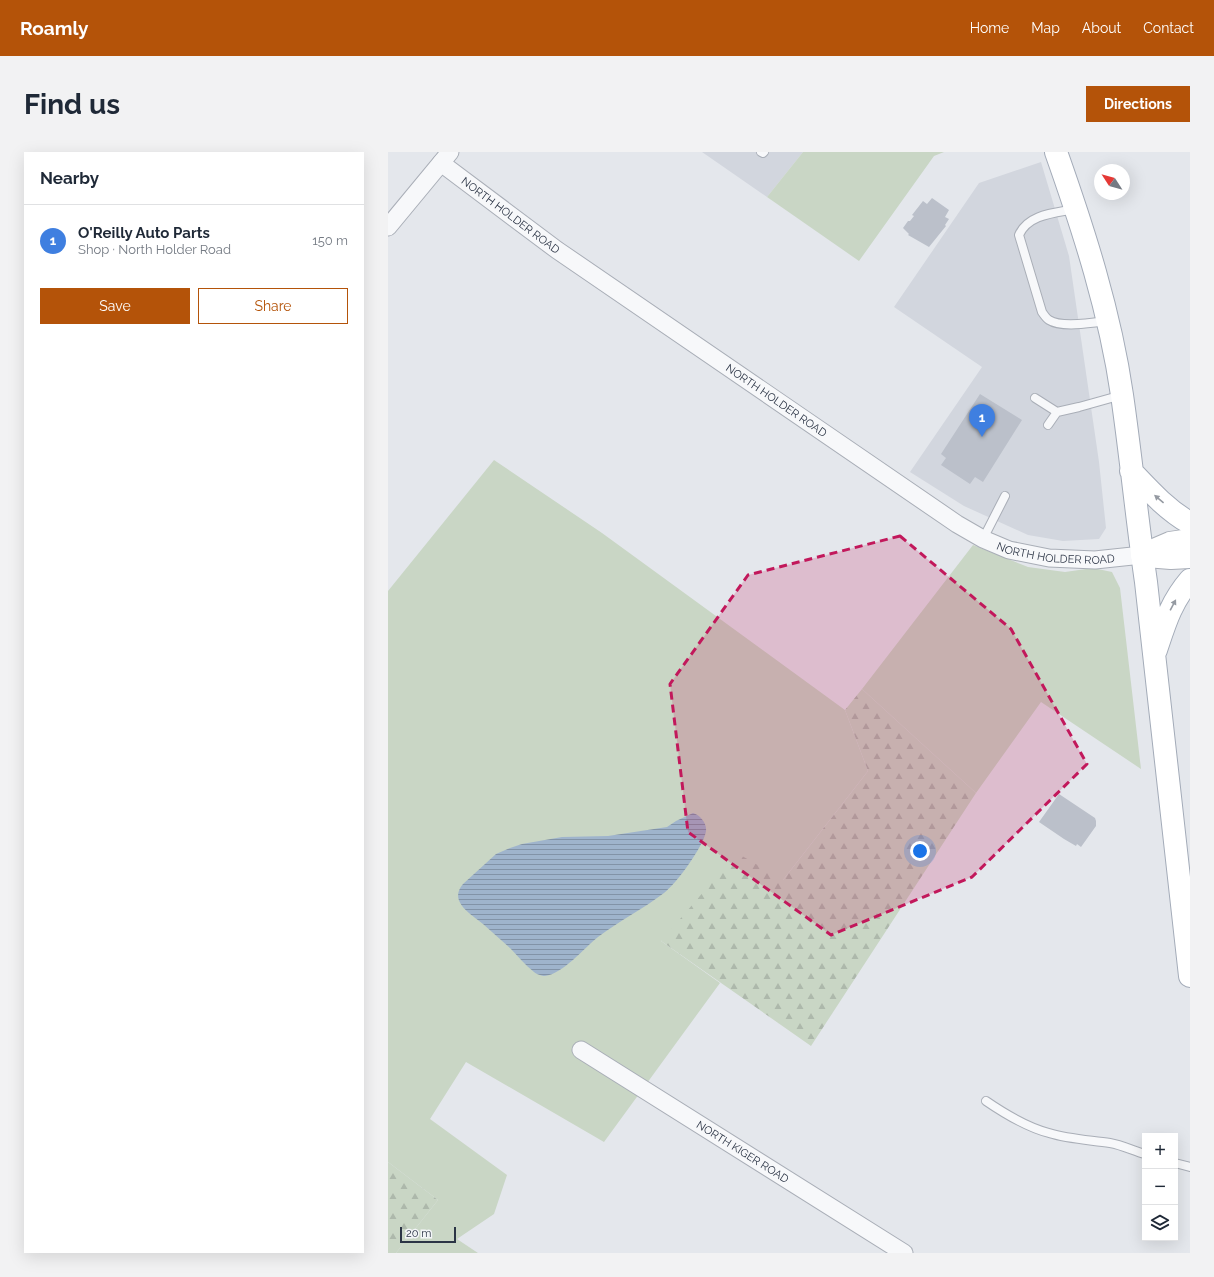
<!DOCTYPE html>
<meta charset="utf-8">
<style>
body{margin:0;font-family:Raleway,sans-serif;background:#f2f2f3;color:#1f2937}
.controls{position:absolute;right:12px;bottom:12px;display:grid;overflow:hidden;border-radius:0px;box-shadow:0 4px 16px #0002}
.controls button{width:36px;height:36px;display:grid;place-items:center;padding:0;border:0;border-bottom:1px solid #e0e1e3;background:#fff;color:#1f2937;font:20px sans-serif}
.compass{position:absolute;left:706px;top:12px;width:36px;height:36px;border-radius:50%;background:#fff;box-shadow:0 4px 16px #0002;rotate:306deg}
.scale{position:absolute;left:12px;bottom:10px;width:56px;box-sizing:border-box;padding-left:4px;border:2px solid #2b3445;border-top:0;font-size:11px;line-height:14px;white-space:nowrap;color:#2b3445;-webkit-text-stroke:3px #f4f6f9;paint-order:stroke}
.you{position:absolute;left:532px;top:699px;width:14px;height:14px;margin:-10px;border:3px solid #fff;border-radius:50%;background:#1a73e8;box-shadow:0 0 0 6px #1a73e833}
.badge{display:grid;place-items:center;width:26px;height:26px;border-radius:50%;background:#b45309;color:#fff;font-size:13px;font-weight:700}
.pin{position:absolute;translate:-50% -33px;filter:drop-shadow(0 1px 2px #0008)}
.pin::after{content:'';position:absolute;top:21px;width:14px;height:12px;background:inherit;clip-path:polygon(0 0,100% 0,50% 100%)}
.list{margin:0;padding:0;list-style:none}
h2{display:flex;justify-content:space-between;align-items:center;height:52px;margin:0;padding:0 16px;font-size:17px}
h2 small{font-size:13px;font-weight:400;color:#747a83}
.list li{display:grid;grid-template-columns:26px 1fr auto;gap:12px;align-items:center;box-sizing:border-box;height:72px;padding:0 16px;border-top:1px solid #e0e1e3}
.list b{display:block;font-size:15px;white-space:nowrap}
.list p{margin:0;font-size:13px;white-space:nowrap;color:#747a83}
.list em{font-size:13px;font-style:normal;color:#747a83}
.actions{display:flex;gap:8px;padding:12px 16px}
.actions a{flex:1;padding:9px 0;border:1px solid #b45309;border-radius:0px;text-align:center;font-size:14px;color:#b45309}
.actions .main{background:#b45309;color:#fff}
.icon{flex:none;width:22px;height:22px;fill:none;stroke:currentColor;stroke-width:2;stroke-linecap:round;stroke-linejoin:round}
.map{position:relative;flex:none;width:802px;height:1101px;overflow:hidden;border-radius:0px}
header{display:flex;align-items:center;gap:24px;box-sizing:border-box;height:56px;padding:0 20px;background:#b45309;color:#fff}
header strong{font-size:19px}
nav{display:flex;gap:22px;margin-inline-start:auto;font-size:14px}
.intro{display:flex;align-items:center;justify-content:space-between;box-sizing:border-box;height:96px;padding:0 24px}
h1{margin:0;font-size:28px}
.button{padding:10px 18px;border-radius:0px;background:#b45309;color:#fff;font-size:14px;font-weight:700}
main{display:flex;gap:24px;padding:0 24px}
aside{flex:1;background:#fff;border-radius:0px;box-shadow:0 4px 16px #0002}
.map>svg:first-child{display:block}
.built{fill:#d2d6de}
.grass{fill:#c9d6c5}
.forest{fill:url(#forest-firs)}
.water{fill:url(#water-rules)}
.building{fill:#bbc0ca}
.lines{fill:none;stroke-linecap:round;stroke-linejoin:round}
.service-casing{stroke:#a9aeb7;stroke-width:10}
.minor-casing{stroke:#a9aeb7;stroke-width:19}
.secondary-casing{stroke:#a9aeb7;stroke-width:24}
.primary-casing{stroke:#a3abb8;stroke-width:24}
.service{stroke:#f7f8fa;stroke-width:8}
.minor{stroke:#f7f8fa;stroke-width:17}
.secondary{stroke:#fff;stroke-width:22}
.primary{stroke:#fff;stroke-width:22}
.oneway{fill:#959aa2}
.marked{fill:#c2185b;fill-opacity:0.2;stroke:#c2185b;stroke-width:3;stroke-dasharray:8 5;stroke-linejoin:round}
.labels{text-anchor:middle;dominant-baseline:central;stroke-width:3;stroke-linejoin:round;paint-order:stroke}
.street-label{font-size:11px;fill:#2b3445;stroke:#f4f6f9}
</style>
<header>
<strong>Roamly</strong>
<nav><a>Home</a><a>Map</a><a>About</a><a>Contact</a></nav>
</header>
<div class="intro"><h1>Find us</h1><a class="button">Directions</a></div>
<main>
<aside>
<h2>Nearby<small></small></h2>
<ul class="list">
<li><span class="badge" style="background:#3f7fe0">1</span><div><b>O'Reilly Auto Parts</b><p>Shop · North Holder Road</p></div><em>150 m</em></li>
</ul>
<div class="actions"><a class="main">Save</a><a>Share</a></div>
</aside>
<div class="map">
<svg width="802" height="1101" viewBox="0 0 802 1101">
<defs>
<pattern id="forest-firs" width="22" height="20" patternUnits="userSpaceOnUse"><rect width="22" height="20" fill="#c9d6c5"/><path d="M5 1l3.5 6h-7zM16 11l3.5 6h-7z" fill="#adb8ab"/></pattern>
<pattern id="water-rules" width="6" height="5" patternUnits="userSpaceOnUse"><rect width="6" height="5" fill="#9fb4cc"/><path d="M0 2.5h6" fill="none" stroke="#8293a7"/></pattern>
</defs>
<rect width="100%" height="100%" fill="#e4e7ec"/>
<path class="built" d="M314,0H415L379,45Z
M653,10L681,104L711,310L718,376L711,387L675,389L640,383L576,354L522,320L594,215L506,155L591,31Z"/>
<path class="grass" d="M415,0H556L546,4L471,109L379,45Z
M106,308L214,381L457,558L480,619L395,728L273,789L332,831L216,990L78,910L42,967L119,1023L106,1062L69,1087L90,1101H8L50,1048L0,1010V439Z
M585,393L640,415L677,420L705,416L724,420L732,436L753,617L653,550L588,641L474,537Z"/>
<path class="forest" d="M474,537L588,641L423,894L273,789L349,701L395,728L480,619L457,558Z
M0,1010L50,1048L8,1101H0Z"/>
<path class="water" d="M305,661C312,663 319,671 318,679C316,694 288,732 276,741C255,757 231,769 210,785C196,796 175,822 157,824C154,824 148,822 146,820C137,813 130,804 122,796C113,788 104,780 95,772C83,762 60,750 75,732L108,702L122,696L134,692L174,685L220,684L279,675L288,669Z"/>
<path class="building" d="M544,46L561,58L557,65L561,67L557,73L558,74L541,95L520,83L521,82L515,76L520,69H522L526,64L524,63L535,49L539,52Z
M592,242L634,268L595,330L587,325L582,332L553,313L558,306L553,302Z
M671,642L707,666L708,669V674L693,695L689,692L688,694L676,687L651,670Z"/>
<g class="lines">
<g class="service-casing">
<path id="service" d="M373,0L375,1L376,0
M687,57C667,61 640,62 631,83L654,160C656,163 658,166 661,168C673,176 704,171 718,169
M647,246L669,260L660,273
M669,260L691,255L734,243
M595,387L617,344
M598,949C617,962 638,975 661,981C680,987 702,988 722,991C734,993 746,999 757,1002
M787,1011L802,1015"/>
</g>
<g class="minor-casing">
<g id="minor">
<path id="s1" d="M53,11L169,98L569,372L595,387L621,398L661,406L707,408L754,403"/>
<path d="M0,75L62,0"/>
<path id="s2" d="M193,898L516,1101"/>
</g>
</g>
<g class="secondary-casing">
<path id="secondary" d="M754,403L782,391L802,388
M758,404L783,406L802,405"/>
</g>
<g class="primary-casing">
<path id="primary" d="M668,0C696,79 722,160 734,243C743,305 749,368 758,430L802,824
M743,319C761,338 779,358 802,371
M768,498C777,471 783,450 802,428"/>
</g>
<use href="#service" class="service"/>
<use href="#minor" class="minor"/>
<use href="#secondary" class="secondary"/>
<use href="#primary" class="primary"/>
</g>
<defs><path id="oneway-solid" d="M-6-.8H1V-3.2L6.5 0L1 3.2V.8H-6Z"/></defs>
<g class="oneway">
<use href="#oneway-solid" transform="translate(771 347) rotate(-140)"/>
<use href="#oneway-solid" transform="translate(785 453) rotate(-62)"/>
</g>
<path class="marked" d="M512,384L623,477L699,612L584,725L443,783L300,680L282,532L360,423Z"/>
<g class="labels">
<g class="street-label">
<text stroke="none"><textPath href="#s1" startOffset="87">NORTH HOLDER ROAD</textPath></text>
<text stroke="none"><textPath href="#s1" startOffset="411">NORTH HOLDER ROAD</textPath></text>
<text stroke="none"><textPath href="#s1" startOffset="735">NORTH HOLDER ROAD</textPath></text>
<text stroke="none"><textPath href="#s2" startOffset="191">NORTH KIGER ROAD</textPath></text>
</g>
</g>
</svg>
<div class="controls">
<button>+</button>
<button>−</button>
<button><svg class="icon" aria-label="layers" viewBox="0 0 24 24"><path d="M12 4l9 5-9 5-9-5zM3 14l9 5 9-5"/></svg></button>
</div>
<svg class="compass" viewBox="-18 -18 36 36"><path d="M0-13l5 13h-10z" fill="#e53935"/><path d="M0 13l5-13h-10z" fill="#747a83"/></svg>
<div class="scale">20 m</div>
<div class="you"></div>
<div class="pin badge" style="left:594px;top:285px;background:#3f7fe0">1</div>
</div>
</main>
